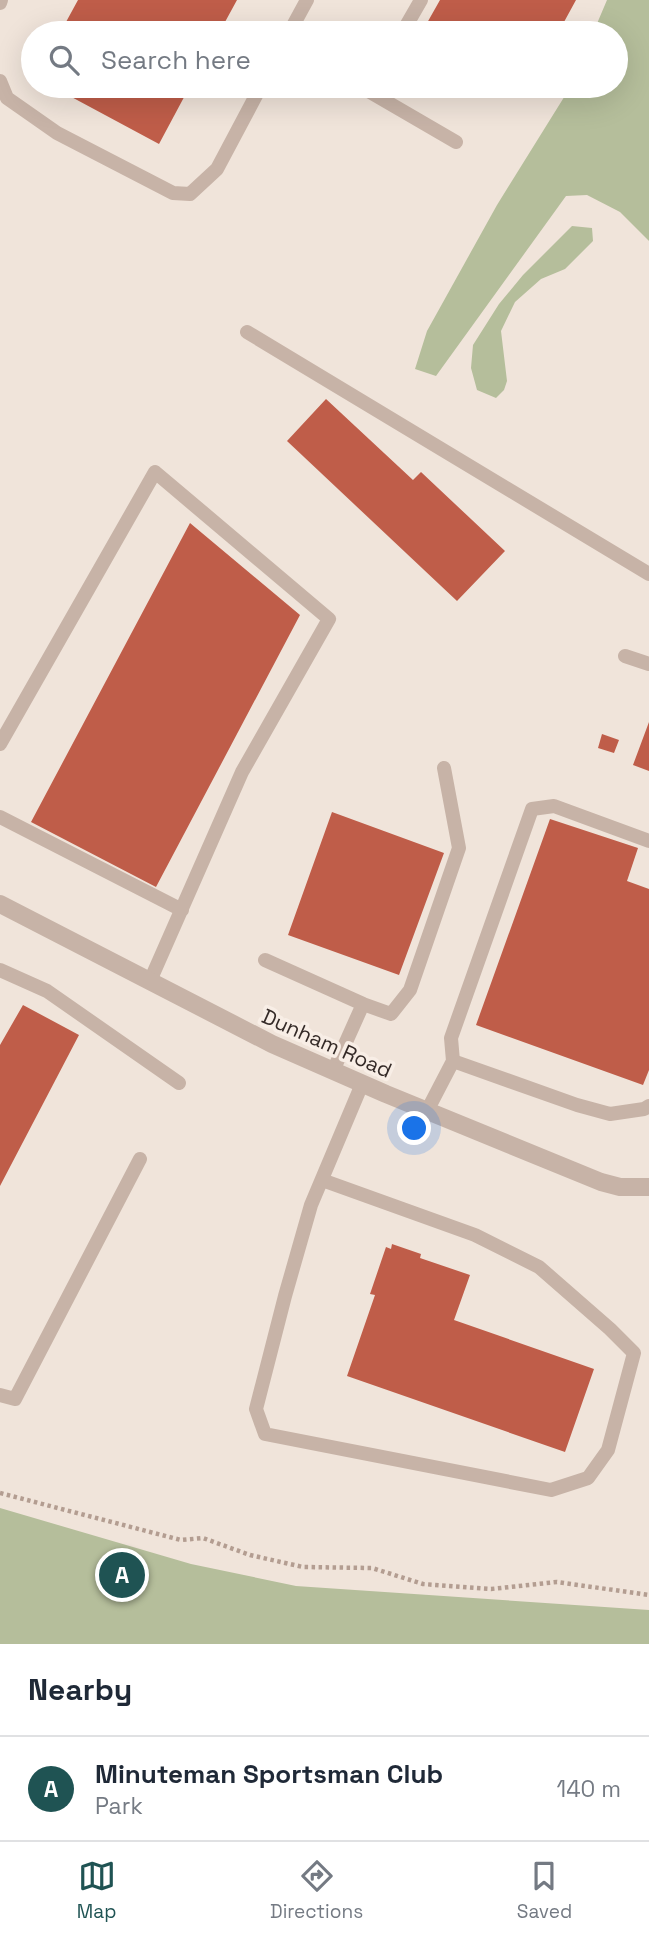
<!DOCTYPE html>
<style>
body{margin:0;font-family:"Space Grotesk",sans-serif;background:#f2f2f3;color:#1f2937}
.you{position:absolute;left:415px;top:1129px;width:24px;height:24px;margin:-18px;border:5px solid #fff;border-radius:50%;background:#1a73e8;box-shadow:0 0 0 10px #1a73e833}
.badge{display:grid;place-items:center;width:46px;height:46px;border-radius:50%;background:#1f5353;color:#fff;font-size:23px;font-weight:700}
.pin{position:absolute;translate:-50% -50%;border:4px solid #fff;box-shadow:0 2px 7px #0006}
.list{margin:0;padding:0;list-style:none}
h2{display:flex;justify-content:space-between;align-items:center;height:91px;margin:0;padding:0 28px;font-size:30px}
h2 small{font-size:23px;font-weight:400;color:#747a83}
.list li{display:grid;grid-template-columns:46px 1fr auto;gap:21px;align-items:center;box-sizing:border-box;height:105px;padding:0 28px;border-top:2px solid #e0e1e3}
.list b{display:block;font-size:26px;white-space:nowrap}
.list p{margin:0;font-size:23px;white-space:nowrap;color:#747a83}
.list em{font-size:23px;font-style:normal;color:#747a83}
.icon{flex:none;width:38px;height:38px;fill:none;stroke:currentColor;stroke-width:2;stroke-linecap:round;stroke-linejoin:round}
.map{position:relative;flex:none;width:649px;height:1644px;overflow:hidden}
.search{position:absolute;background:#fff;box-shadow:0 7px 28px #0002;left:21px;right:21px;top:21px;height:77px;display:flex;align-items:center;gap:18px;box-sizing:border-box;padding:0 24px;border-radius:38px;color:#747a83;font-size:26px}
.sheet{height:196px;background:#fff}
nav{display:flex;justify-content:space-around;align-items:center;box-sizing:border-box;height:98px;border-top:2px solid #e0e1e3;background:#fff;font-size:19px;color:#747a83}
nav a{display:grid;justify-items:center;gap:4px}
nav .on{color:#1f5353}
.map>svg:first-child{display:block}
.green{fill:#b5be9b}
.building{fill:#bf5d49}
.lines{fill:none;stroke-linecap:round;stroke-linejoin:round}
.path{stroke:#b39d91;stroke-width:4.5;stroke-dasharray:3.5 3.5;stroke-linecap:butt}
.lane{stroke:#c7b3a7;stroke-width:14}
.street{stroke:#c7b3a7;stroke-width:18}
.labels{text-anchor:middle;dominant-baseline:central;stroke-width:7;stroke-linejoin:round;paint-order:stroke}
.street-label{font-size:21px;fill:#342a27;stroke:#f8eee6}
</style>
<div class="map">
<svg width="649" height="1644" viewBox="0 0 649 1644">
<rect width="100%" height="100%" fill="#f0e4da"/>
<path class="green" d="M607,0H649V241L620,212L587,195L566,196L436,376L415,369L427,331L497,205L571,86H616V33H593Z
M572,226L592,228L593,241L565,269L541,279L515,302L501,331L507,381L504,390L496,398L477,390L471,368L473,345L499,304L523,275Z
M0,1508L191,1564L296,1586L649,1610V1644H0Z"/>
<path class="building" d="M78,0H237L219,33H60Z
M440,0H576L558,33H447L427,23Z
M51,86H190L159,144Z
M326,399L413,480L421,472L505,551L457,601L287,441Z
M190,523L300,615L156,887L31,822Z
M649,722V771L633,765Z
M602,734L619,740L614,753L598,748Z
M332,812L444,853L399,975L288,935Z
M550,819L638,848L627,881L649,889V1070L643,1085L476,1025Z
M23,1005L79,1035L0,1186V1045Z
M392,1244L421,1254L420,1258L470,1275L454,1320L594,1369L565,1452L347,1376L375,1295L370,1294L386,1247L391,1249Z"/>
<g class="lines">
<path class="path" d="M0,1493L181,1540L203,1538L250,1555L303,1567L372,1568L423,1584L491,1589L557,1582L649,1595"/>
<path class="lane" d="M0,3L1,0
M289,33L307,0
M402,33L421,0
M0,81L7,98L57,133L173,193L190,194L217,169L261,86
M373,86L370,92L456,142
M247,332L649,574
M625,656L649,664
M0,744L155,472L329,619L242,772L150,981
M0,817L182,910
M265,960L363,1004
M0,970L47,991L179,1083
M453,1061L577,1105L610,1114L644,1109L649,1106
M333,1071L363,1004L391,1014L410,990L459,848L444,768
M427,1111L453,1061L451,1038L532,809L554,806L649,841
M322,1180L475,1235L539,1267L610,1329L634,1353L608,1450L588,1478L551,1490L265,1434L256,1409L285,1296L311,1205L362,1084
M0,1395L15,1399L140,1159"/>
<path class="street" d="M0,904L272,1044L386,1094L601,1182L620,1187H649"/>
</g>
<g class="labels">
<g class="street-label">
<text transform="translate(327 1043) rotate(24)">Dunham Road</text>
</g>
</g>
</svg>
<div class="you"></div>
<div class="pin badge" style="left:122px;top:1575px">A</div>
<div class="search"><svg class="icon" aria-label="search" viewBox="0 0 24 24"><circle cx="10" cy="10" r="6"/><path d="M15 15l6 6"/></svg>Search here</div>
</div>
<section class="sheet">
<h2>Nearby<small></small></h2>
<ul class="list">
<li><span class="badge">A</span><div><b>Minuteman Sportsman Club</b><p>Park</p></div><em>140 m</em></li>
</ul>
</section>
<nav>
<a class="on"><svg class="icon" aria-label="map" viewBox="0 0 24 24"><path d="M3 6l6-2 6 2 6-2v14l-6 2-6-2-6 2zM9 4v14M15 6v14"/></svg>Map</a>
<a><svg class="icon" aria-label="directions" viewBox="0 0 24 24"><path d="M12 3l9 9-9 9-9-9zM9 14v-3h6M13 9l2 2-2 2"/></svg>Directions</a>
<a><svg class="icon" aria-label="saved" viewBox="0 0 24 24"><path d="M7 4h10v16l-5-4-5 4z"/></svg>Saved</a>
</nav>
